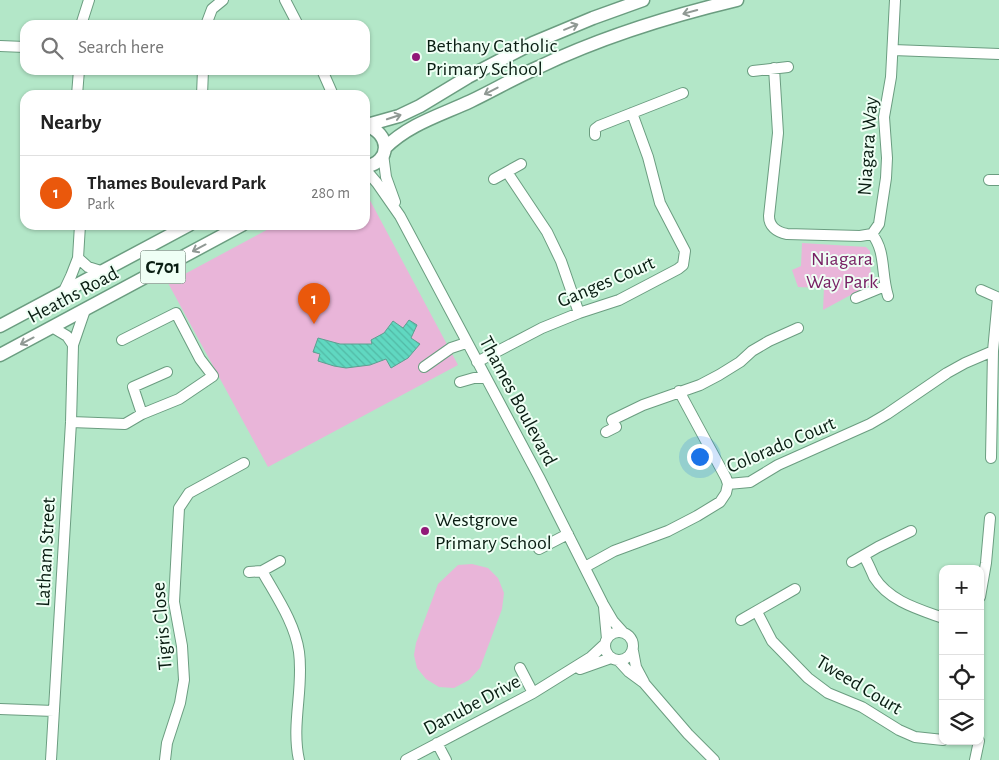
<!DOCTYPE html>
<meta charset="utf-8">
<style>
body{margin:0;font-family:"Alegreya Sans",sans-serif;background:#f6f6f6;color:#222}
.controls{position:absolute;right:15px;bottom:15px;display:grid;overflow:hidden;border-radius:10px;box-shadow:0 1px 4px #0004}
.controls button{width:45px;height:45px;display:grid;place-items:center;padding:0;border:0;border-bottom:1px solid #e0e0e0;background:#fff;color:#222;font:25px sans-serif}
.you{position:absolute;left:699px;top:456px;width:18px;height:18px;margin:-12px;border:4px solid #fff;border-radius:50%;background:#1a73e8;box-shadow:0 0 0 8px #1a73e833}
.badge{display:grid;place-items:center;width:32px;height:32px;border-radius:50%;background:#ea580c;color:#fff;font-size:16px;font-weight:700}
.pin{position:absolute;translate:-50% -41px;filter:drop-shadow(0 1px 2px #0008)}
.pin::after{content:'';position:absolute;top:26px;width:18px;height:15px;background:inherit;clip-path:polygon(0 0,100% 0,50% 100%)}
.list{margin:0;padding:0;list-style:none}
h2{display:flex;justify-content:space-between;align-items:center;height:65px;margin:0;padding:0 20px;font-size:21px}
h2 small{font-size:16px;font-weight:400;color:#767676}
.list li{display:grid;grid-template-columns:32px 1fr auto;gap:15px;align-items:center;box-sizing:border-box;height:75px;padding:0 20px;border-top:1px solid #e0e0e0}
.list b{display:block;font-size:19px;white-space:nowrap}
.list p{margin:0;font-size:16px;white-space:nowrap;color:#767676}
.list em{font-size:16px;font-style:normal;color:#767676}
.icon{flex:none;width:28px;height:28px;fill:none;stroke:currentColor;stroke-width:2;stroke-linecap:round;stroke-linejoin:round}
.map{position:relative;flex:none;width:999px;height:760px;overflow:hidden}
.search{position:absolute;background:#fff;box-shadow:0 1px 4px #0004;left:20px;top:20px;width:350px;height:55px;display:flex;align-items:center;gap:12px;box-sizing:border-box;padding:0 18px;border-radius:15px;color:#767676;font-size:19px}
.panel{position:absolute;background:#fff;box-shadow:0 1px 4px #0004;left:20px;top:90px;width:350px;height:140px;border-radius:15px}
.map>svg:first-child{display:block}
.park{fill:#e9b5d9}
.building{fill:url(#building-back-hatch);stroke:#5f9e90}
.lines{fill:none;stroke-linecap:round;stroke-linejoin:round}
.minor-casing{stroke:#6b9d80;stroke-width:12}
.major-casing{stroke:#6b9d80;stroke-width:15}
.minor{stroke:#fff;stroke-width:10}
.major{stroke:#fff;stroke-width:12}
.oneway{stroke:#909994}
.poi-dot{fill:#911978;stroke:#effff5;stroke-width:2}
.labels{text-anchor:middle;dominant-baseline:central;stroke-width:4;stroke-linejoin:round;paint-order:stroke}
.shield{fill:#effff5;stroke:#4e6156;stroke-width:1}
.shield-label{font-size:19px;font-weight:bold;fill:#091d12}
.poi-label{font-size:20px;fill:#091d12;stroke:#effff5;text-anchor:start}
.street-label{font-size:20px;fill:#091d12;stroke:#effff5}
.park-label{font-size:20px;fill:#782164;stroke:#effff5}
</style>
<div class="map">
<svg width="999" height="760" viewBox="0 0 999 760">
<defs>
<pattern id="building-back-hatch" width="6" height="6" patternUnits="userSpaceOnUse" patternTransform="scale(1.25)"><rect width="6" height="6" fill="#60d8c1"/><path d="M-1 5l2 2M0 0l6 6M5-1l2 2" fill="none" stroke="#52b9a5"/></pattern>
</defs>
<rect width="100%" height="100%" fill="#b3e7c8"/>
<path class="park" d="M365,191L458,365L268,467L168,283L276,225H365Z
M802,243L866,247L870,251L871,284L823,310L824,288L798,287L792,270L801,266Z
M472,564L488,568L498,578L504,593L502,609L480,668L469,680L454,688L439,687L426,679L417,668L414,655L416,643L438,584L458,565Z"/>
<path class="building" d="M409,320L417,325L411,338L420,344L408,358L391,368L386,359L370,365L346,368L334,366L318,361L320,354L313,352L318,338L340,344H372L371,340L384,333L393,321L403,328Z"/>
<g class="lines">
<g class="minor-casing">
<path id="minor" d="M285,0L298,25
M81,25L89,0
M206,25L212,9L223,0
M0,46L25,47
M893,50L999,54
M774,68L778,133L769,216C769,226 776,232 787,234L860,236L872,234
M322,70L333,95
M753,71L788,67
M77,95L79,70
M202,95L203,70
M595,135V129L599,126L683,93
M383,154L386,177L395,202
M365,169L377,183L400,216L539,477L603,604L613,621L622,631
M507,172L547,232L561,261L579,313
M494,179L521,164
M989,180H999
M78,258L88,267L104,272
M981,290L999,298
M63,293L71,276L78,258L80,225
M888,296C881,274 886,251 872,234L879,224L886,178L887,158L884,117L891,77L895,0
M856,298L885,286
M52,327L67,336L73,345
M477,362L542,328L579,313L619,300L678,269L683,265L685,251L660,203L648,157L632,113
M424,367L451,348L466,343
M460,382L474,378H485
M679,391L726,478L728,484
M142,414L133,387L167,372
M71,422L125,424L142,414L179,399L213,376L200,359L176,313L122,340
M606,432L616,427L612,420L643,405L700,385L719,375L740,362L752,351L769,341L798,328
M991,458L993,351L998,298
M539,549L568,534
M864,556C868,563 871,570 874,577C889,601 918,609 943,618
M852,562L878,547L911,531
M585,567L614,551L668,531L697,516L720,502L726,493L728,484L750,482L778,465L870,424L887,414L947,373L965,363L993,351
M262,571C276,596 295,623 299,652C304,688 291,724 299,760
M249,572L262,571L280,561
M980,597L986,563L990,518
M604,607L607,639
M757,612L772,641L808,678L828,693L862,707L899,730L915,737L943,740
M741,620L795,589
M605 646a14 14 0 1 1 28 0a14 14 0 1 1-28 0Z
M633,651L636,667L644,682
M618,660L629,672L644,683L688,734L714,760
M520,668L533,693
M580,669L611,658
M0,709L54,711
M437,743L446,760
M51,760L71,422L73,345L85,310
M165,760L167,743L180,703L184,680L182,646L174,602L179,508L189,493L244,463
M406,760L533,693L591,657L605,644
M975,760L979,741"/>
</g>
<g class="major-casing">
<path id="major" d="M365,125C391,133 392,162 365,167
M367,125L399,116L420,106L468,77L533,43L593,18L643,0
M385,148C409,124 441,115 471,101C494,90 516,77 539,67C602,37 670,16 737,0
M0,326L189,225
M0,355L242,225"/>
</g>
<use href="#minor" class="minor"/>
<use href="#major" class="major"/>
</g>
<defs><path id="oneway-shaft" d="M-6 0H5M1.5-3L5.5 0L1.5 3" fill="none" stroke-width="1.6" stroke-linecap="round" stroke-linejoin="round" transform="scale(1.25)"/></defs>
<g class="oneway">
<use href="#oneway-shaft" transform="translate(690 12) rotate(165)"/>
<use href="#oneway-shaft" transform="translate(571 27) rotate(-22)"/>
<use href="#oneway-shaft" transform="translate(491 91) rotate(153)"/>
<use href="#oneway-shaft" transform="translate(394 117) rotate(-18)"/>
<use href="#oneway-shaft" transform="translate(199 248) rotate(152)"/>
<use href="#oneway-shaft" transform="translate(27 341) rotate(152)"/>
</g>
<g class="poi-dot">
<circle cx="416" cy="57" r="5"/>
<circle cx="425" cy="531" r="5"/>
</g>
<g class="labels">
<rect class="shield" x="140.5" y="250.5" width="45" height="33" rx="4"/>
<g class="shield-label">
<text x="163" y="267">C701</text>
</g>
<g class="poi-label">
<text x="426" y="46">Bethany Catholic<tspan x="426" dy="23">Primary School</tspan></text>
<text x="435" y="520">Westgrove<tspan x="435" dy="23">Primary School</tspan></text>
</g>
<g class="street-label">
<text transform="translate(868 146) rotate(-86)">Niagara Way</text>
<text transform="translate(606 282) rotate(-23)">Ganges Court</text>
<text transform="translate(73 295) rotate(-28)">Heaths Road</text>
<text transform="translate(518 401) rotate(62)">Thames Boulevard</text>
<text transform="translate(781 445) rotate(-23)">Colorado Court</text>
<text transform="translate(46 552) rotate(-87)">Latham Street</text>
<text transform="translate(162 626) rotate(-95)">Tigris Close</text>
<text transform="translate(859 685) rotate(31)">Tweed Court</text>
<text transform="translate(472 705) rotate(-28)">Danube Drive</text>
</g>
<g class="park-label">
<text x="842" y="259">Niagara<tspan x="842" dy="23">Way Park</tspan></text>
</g>
</g>
</svg>
<div class="controls">
<button>+</button>
<button>−</button>
<button><svg class="icon" aria-label="locate" viewBox="0 0 24 24"><circle cx="12" cy="12" r="6"/><path d="M12 2v4M12 18v4M2 12h4M18 12h4"/></svg></button>
<button><svg class="icon" aria-label="layers" viewBox="0 0 24 24"><path d="M12 4l9 5-9 5-9-5zM3 14l9 5 9-5"/></svg></button>
</div>
<div class="you"></div>
<div class="pin badge" style="left:314px;top:324px">1</div>
<div class="search"><svg class="icon" aria-label="search" viewBox="0 0 24 24"><circle cx="10" cy="10" r="6"/><path d="M15 15l6 6"/></svg>Search here</div>
<section class="panel">
<h2>Nearby<small></small></h2>
<ul class="list">
<li><span class="badge">1</span><div><b>Thames Boulevard Park</b><p>Park</p></div><em>280 m</em></li>
</ul>
</section>
</div>
